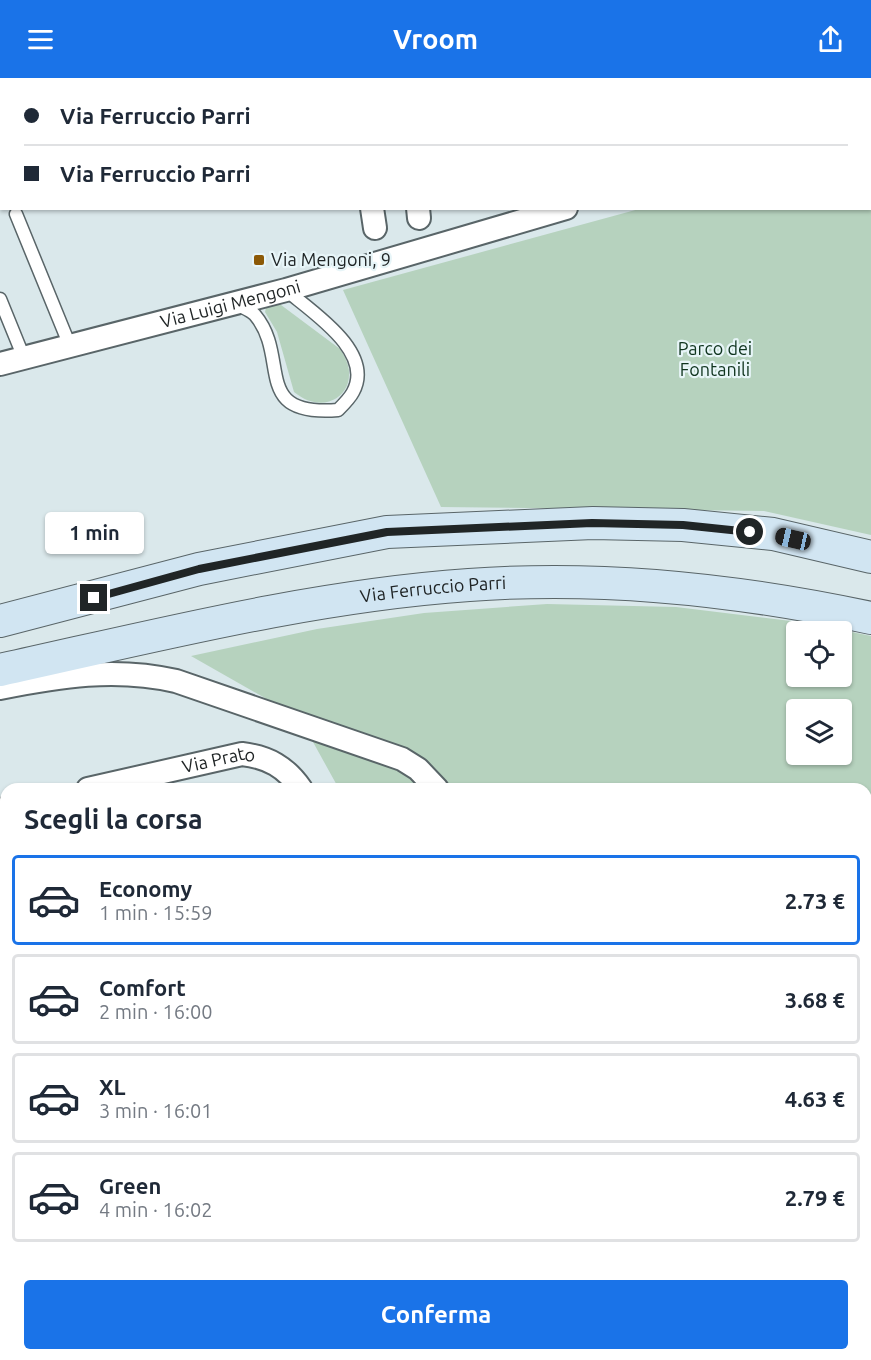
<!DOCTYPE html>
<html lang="it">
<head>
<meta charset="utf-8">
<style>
	:root { --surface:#fff; --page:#f2f2f3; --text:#1f2937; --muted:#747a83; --line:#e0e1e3; --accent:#1a73e8 }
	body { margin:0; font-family:Ubuntu,sans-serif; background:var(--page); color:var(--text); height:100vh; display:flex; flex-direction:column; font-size:22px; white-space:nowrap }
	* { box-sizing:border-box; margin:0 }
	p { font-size:20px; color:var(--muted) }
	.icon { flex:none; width:33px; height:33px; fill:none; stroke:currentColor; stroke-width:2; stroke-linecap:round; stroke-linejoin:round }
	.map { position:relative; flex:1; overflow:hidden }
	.sheet { position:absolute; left:0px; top:705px; width:872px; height:578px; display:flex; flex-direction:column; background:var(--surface); border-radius:18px 18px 0 0; box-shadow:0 2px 4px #0004 }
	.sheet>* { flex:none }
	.hud { position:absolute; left:0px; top:0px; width:872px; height:132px; box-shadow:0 2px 4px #0004; display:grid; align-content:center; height:132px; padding:0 24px; background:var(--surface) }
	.tools { position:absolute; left:786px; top:543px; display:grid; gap:12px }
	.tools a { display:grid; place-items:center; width:66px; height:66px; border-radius:6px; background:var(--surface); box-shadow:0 2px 4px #0004; font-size:30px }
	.end { position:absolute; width:27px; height:27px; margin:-14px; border:8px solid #202526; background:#fff; box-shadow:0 0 0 3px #fff }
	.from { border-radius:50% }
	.bubble { position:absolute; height:42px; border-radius:6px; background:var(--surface); box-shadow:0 2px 4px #0004; font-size:20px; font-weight:700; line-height:42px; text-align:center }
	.car { position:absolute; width:18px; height:36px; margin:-18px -9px; border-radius:8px; box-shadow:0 0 4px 2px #0007; background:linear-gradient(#222 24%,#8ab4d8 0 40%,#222 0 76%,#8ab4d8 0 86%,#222 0) }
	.hud b { display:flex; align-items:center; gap:21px; height:57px; font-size:22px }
	.hud b+b { border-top:2px solid var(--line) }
	.hud i { width:15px; height:15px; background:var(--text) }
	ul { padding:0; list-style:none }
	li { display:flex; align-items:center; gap:18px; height:90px; margin:0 12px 9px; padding:0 12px; border:3px solid var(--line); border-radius:6px }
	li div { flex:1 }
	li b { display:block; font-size:22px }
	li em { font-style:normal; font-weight:700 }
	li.selected { border-color:var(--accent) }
	li>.icon { width:54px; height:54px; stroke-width:1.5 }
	h2 { padding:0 24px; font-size:27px; line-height:72px }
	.primary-button { display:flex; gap:12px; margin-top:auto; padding:12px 24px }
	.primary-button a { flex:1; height:69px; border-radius:6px; background:var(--accent); color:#fff; font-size:24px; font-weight:700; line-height:69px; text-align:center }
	header { display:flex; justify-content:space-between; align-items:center; height:78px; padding:0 24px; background:var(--accent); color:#fff; font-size:27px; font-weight:700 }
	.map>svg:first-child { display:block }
</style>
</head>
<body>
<header><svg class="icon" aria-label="menu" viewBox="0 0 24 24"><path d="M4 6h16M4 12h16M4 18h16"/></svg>Vroom<svg class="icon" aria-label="share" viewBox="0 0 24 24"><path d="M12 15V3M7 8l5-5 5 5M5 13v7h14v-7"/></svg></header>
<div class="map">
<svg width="871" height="1282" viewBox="0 0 871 1282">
	<rect width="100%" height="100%" fill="#dae8eb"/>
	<g fill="#b6d2be" fill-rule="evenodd">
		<path d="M843,0h28v457l-107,-24 -323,-4 -98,-217 296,-81 231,-1v-128z"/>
		<path d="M277,224l63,47c27,37 -11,72 -46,43l-17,-60 -12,-20 2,-8z"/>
		<path d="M547,526l129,3 132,16 63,13v312l-5,-1v-158h-527l-26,-47 -48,-44 -74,-42 126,-27 107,-16zM796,554h46v44h-46zM796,632h46v44h-46z"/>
		<path d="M0,878l6,13v261l-6,-13z"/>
		<path d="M65,1277h278l-1,5h-274z"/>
	</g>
	<g fill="#a9b7b4" stroke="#7a8785" stroke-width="1.5">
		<path d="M618,0h82l-85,2z"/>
		<path d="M871,1138v40l-5,1v-40z"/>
		<path d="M6,1219v43l-6,3v-43z"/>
		<path d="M423,1276h17l2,6h-35z"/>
	</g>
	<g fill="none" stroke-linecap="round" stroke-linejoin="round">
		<defs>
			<g id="lane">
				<path d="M816,0v2"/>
				<path d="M16,136l54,132"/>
				<path d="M0,221l24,59"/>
				<path d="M235,225c6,4 16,7 20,12 36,43 -5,102 83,95 5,-5 12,-12 15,-18 22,-40 -41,-80 -67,-102"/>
			</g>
			<g id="street">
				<path d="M355,0l1,2"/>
				<path d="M400,0v2"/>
				<path d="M372,130l3,20"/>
				<path d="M418,130l1,10"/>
				<path id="s1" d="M0,286l286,-74 280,-82"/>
				<path d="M0,610c59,-12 116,-21 176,-7l226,78 16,10 19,20"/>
				<path id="s2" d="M88,711l154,-35c26,3 44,13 59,35"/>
				<path d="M0,732l6,-1"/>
				<path d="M866,898l5,1"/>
				<path d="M866,1253h5"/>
				<path d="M366,1282l1,-6"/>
			</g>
			<g id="secondary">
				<path d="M0,543l199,-52 188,-37 206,-9 90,2 90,9 98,23"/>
				<path id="s3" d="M0,592c155,-34 311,-74 469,-85 134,-10 271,5 402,33"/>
			</g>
		</defs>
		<use href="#lane" stroke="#596568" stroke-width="15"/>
		<use href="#street" stroke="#596568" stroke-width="26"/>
		<use href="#secondary" stroke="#596568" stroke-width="34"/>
		<use href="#lane" stroke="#fff" stroke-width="12"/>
		<use href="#street" stroke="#fff" stroke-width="22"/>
		<use href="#secondary" stroke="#d1e5f2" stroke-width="32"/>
	</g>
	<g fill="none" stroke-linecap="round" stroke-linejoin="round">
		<path stroke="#202526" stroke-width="8" d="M94,520l105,-29 188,-37 205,-9 91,2 67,7"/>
	</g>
	<rect fill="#8c5906" stroke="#e7f5f8" stroke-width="2" x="253" y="176" width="12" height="12" rx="3"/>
	<g text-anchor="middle" stroke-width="4.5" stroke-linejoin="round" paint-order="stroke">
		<g font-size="18" fill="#202526" stroke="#e7f5f8" text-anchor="start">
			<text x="271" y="188">Via Mengoni, 9</text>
		</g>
		<g font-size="18" fill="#202526" stroke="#e7f5f8">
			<text dy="6" stroke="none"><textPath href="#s1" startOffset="238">Via Luigi Mengoni</textPath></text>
			<text dy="6" stroke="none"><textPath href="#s3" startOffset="441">Via Ferruccio Parri</textPath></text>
			<text dy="6" stroke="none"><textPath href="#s2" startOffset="134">Via Prato</textPath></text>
		</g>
		<g font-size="18" fill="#0f341e" stroke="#e7f5f8">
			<text x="715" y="277">Parco dei<tspan x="715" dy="21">Fontanili</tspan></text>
		</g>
	</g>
</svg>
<div class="tools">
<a><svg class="icon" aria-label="locate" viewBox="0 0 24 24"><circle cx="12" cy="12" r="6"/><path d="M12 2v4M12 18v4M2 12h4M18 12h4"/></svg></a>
<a><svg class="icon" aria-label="layers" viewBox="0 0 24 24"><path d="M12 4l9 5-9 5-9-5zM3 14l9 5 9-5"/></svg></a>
</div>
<i class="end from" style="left:750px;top:454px"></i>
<i class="end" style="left:94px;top:520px"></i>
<div class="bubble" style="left:45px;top:434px;width:99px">1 min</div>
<i class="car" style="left:793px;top:461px;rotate:283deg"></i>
<div class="hud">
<b><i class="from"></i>Via Ferruccio Parri</b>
<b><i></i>Via Ferruccio Parri</b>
</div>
<section class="sheet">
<h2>Scegli la corsa</h2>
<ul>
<li class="selected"><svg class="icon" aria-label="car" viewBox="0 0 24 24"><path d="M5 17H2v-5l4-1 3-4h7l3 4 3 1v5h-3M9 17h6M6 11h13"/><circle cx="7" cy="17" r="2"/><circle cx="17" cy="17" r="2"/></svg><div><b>Economy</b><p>1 min · 15:59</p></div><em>2.73 €</em></li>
<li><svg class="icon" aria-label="car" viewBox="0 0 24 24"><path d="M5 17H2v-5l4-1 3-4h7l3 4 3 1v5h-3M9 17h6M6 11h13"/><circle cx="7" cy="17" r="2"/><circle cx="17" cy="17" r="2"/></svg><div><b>Comfort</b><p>2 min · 16:00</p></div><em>3.68 €</em></li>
<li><svg class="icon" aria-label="car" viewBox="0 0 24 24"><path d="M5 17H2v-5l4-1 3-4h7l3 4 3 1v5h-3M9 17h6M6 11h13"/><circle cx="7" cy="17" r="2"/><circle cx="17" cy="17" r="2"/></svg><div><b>XL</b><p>3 min · 16:01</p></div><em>4.63 €</em></li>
<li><svg class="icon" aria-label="car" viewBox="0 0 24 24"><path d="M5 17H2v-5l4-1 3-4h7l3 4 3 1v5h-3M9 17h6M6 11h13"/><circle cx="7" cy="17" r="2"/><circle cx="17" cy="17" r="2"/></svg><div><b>Green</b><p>4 min · 16:02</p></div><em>2.79 €</em></li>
</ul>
<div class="primary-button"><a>Conferma</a></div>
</section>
</div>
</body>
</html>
